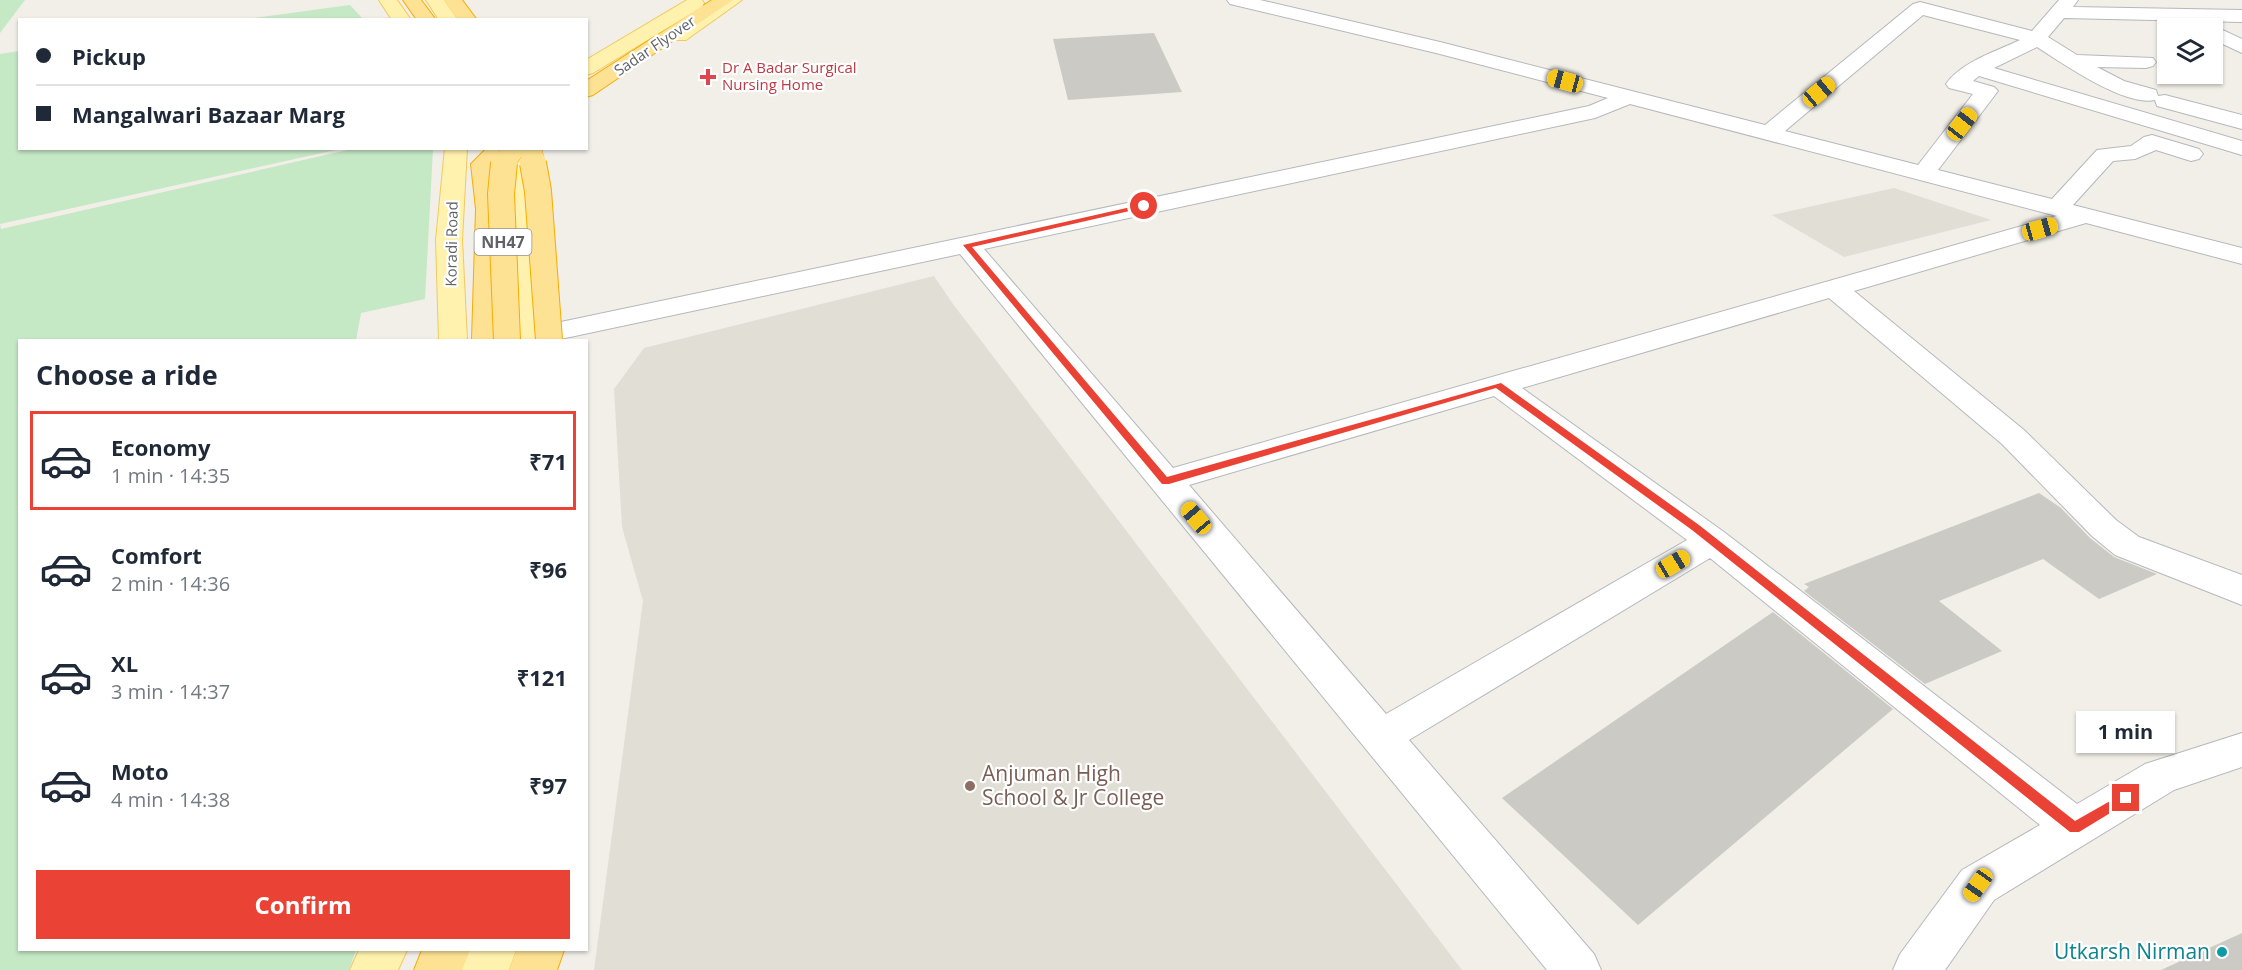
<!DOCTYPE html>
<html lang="en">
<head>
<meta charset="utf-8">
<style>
	:root { --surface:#fff; --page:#f2f2f3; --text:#1f2937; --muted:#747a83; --line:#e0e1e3; --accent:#ea4335 }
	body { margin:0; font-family:"Open Sans",sans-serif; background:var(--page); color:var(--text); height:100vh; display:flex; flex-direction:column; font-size:22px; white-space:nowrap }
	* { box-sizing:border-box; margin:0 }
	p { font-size:20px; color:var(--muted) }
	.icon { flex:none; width:33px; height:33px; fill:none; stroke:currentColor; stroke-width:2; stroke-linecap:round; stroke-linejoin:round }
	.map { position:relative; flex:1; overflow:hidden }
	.sheet { position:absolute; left:18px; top:339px; width:570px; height:612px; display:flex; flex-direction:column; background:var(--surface); border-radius:0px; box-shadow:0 2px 4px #0004 }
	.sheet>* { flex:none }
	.guide { position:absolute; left:18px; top:18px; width:570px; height:132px; border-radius:0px; box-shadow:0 2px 4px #0004; display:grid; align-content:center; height:132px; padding:0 18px; background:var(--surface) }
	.buttons { position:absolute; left:2157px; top:18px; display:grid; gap:12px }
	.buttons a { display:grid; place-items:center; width:66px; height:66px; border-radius:0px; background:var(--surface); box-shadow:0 2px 4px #0004; font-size:30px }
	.end { position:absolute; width:27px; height:27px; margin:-14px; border:8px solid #ea4335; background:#fff; box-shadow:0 0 0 3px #fff }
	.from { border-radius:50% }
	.bubble { position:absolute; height:42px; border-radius:0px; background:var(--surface); box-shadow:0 2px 4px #0004; font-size:20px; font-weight:700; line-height:42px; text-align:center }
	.car { position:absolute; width:18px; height:36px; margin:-18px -9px; border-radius:8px; box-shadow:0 0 4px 2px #0007; background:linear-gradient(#f5c518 24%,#345 0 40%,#f5c518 0 76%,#345 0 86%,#f5c518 0) }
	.guide b { display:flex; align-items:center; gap:21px; height:57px; font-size:22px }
	.guide b+b { border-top:2px solid var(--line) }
	.guide i { width:15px; height:15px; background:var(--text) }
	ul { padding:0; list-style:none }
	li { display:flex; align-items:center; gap:18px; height:99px; margin:0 12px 9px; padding:0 6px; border:3px solid transparent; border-radius:0px }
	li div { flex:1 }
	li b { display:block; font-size:22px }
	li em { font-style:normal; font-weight:700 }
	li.selected { border-color:var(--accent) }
	li>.icon { width:54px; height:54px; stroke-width:1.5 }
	h2 { padding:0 18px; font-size:27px; line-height:72px }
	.cta { display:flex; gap:12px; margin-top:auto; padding:12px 18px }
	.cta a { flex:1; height:69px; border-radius:0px; background:var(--accent); color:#fff; font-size:24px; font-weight:700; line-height:69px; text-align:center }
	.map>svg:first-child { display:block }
</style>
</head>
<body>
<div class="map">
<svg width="2242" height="970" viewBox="0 0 2242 970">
	<rect width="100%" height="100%" fill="#f1efe8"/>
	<g fill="#e1ded6">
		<path d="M1894,188l97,32 -147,37 -72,-42z"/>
		<path d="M934,276l19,28 509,666h-868l49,-369 -21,-74 -8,-138 30,-41z"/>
	</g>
	<g fill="#c5e8c5">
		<path d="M0,0h25l-25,33z"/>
		<path d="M350,5l13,14h-117z"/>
		<path d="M19,51l1,97 320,1 -340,75 1,5 351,-80h81l-8,150 -64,14 -5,27h-336v610h336l-7,20h-349v-916z"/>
	</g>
	<g fill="#cccac5">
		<path d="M1154,33l28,59 -114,8 -15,-61z"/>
		<path d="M2039,493l22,15 29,30 24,19 43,17 -58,25 -56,-40 -104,42 63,50 -77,33 -121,-93 5,-4 -5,-3z"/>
		<path d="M1773,612l120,97 -255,216 -136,-127z"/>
		<path d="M2242,933v37h-81z"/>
	</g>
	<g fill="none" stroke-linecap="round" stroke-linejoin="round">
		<defs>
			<g id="minor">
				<path d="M1227,0h33l180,42 325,83 148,-121 7,-2 112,29 27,-31h19l-5,7 169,3v12l-178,-4 -16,19 29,18 76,3 3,4 -3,4 -7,2 -49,-1 27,14 32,9 2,6 7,-1 77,20v14l-85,-23 -2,-6c-30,7 -93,-37 -118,-53l-43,21 248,73v14l-263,-79 -6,5 21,6 4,4 -60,79 114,29 45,-49 34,-4 13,-9 8,-2 47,14 4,5 -4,5 -8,2 -35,-11 -21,9 -22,2 -40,44 169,43v16l-156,-41 -232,68 170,139 92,90 23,17 103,38v30l-127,-50 -23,-19 -90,-92 -173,-146 -307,90 202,144 353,272 68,-40 97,-31v34l-68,23 -180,110 -49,70h-52l7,-16 62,-84 78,-45 -330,-267 -301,182 185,214 7,16h-54l-587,-716 -404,86h-52l4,-6 10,-3 1071,-225 19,-8 -172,-45 -206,-49zM1923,15l97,25c-23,11 -59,22 -74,44l3,4 24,6 -55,71 -133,-34zM1630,104l427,112 -884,252 -189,-219 611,-131zM1494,396l193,144 -301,174 -197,-229z"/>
				<path d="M2212,25l30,14v14l-30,-14v-11h-8z"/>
			</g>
			<g id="major">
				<path d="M379,0h18l14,20h-19z"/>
				<path d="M426,0h18l14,20h-19z"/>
				<path d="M687,0h15l2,3 -2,4 -109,66 -7,2v-15z"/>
				<path d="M721,0h21l-56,40h-14l-3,-4 3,-4z"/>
				<path d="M445,148h22l-5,92 5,100h-28l-3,-100z"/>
				<path d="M501,148h22l25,192h-28z"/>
				<path d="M359,950h48l-9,20h-48z"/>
				<path d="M468,950h48l-7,20h-48z"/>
			</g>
			<g id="highway">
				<path d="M403,0h18l15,20h-19z"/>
				<path d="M444,0h18l15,20h-19z"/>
				<path d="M712,0h21l-140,95 -7,2v-16z"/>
				<path d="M487,148h25l-17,18 5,43v131h-28l4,-131 -5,-45z"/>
				<path d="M422,950h48l-8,20h-48z"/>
				<path d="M516,950h48l-7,20h-48z"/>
			</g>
		</defs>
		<use href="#minor" stroke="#b5b8bc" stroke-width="2"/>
		<use href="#major" stroke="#f2c960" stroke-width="2"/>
		<use href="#highway" stroke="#f9ab00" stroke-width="2"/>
		<use href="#minor" fill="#fff" fill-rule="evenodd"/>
		<use href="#major" fill="#fff2af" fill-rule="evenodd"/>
		<use href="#highway" fill="#fde293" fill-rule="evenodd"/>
		<defs>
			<g id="highway-bridge-far1">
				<path d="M531,148l3,16"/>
				<path d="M503,164l12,-16"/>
			</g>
			<g id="highway-bridge">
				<path d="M504,163l-3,31 6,146"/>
				<path d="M533,163l5,28 11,149"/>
			</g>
		</defs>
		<use href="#highway-bridge-far1" stroke="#f9ab00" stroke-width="22" stroke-linecap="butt"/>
		<use href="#highway-bridge" stroke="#f9ab00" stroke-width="28" stroke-linecap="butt"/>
		<use href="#highway-bridge-far1" stroke="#fde293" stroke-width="21"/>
		<use href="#highway-bridge" stroke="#fde293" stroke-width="26"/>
	</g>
	<path fill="#ea4335" d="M1144,204l3,3 -175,40 195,230 334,-94 198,142 376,296 51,-29 4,2 2,4 -2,3 -51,31h-9l-378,-302 -196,-142 -327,96h-7l-199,-239z"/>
	<path fill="#e0444e" stroke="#fff" stroke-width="2" d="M705 68h6v6h6v6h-6v6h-6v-6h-6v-6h6z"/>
	<circle fill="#8d6e63" stroke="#fff" stroke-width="2" cx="970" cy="786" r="6"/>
	<circle fill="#0f9aa8" stroke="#fff" stroke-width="2" cx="2222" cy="952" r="6"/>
	<g text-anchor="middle" stroke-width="4.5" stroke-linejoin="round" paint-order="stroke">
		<g font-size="15" fill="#5f6368" stroke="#fff">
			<text transform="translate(655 46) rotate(-34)" y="5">Sadar Flyover</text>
			<text transform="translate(452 244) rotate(-89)" y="5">Koradi Road</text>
		</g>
		<g font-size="15" fill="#be3a42" stroke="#fff" text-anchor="start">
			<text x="722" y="73">Dr A Badar Surgical<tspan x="722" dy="17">Nursing Home</tspan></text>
		</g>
		<rect fill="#fff" stroke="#8f9295" stroke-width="1.5" x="474.5" y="229" width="57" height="26" rx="4.5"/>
		<g font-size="16" font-weight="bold" fill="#5f6368">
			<text x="503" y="248">NH47</text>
		</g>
		<g font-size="21" fill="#785e54" stroke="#fff" text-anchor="start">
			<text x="982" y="781">Anjuman High<tspan x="982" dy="24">School &amp; Jr College</tspan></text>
		</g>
		<g font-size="21" fill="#0d838f" stroke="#fff" text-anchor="end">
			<text x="2210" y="959">Utkarsh Nirman</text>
		</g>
	</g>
</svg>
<div class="buttons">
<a><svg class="icon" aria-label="layers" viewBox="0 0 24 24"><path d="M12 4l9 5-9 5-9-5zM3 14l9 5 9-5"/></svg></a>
</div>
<i class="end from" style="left:1144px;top:206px"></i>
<i class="end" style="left:2126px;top:798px"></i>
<div class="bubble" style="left:2076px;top:711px;width:99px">1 min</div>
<i class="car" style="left:1565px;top:81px;rotate:285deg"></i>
<i class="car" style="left:1819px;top:92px;rotate:50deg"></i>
<i class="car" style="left:1962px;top:124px;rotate:38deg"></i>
<i class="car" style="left:2040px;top:229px;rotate:74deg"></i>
<i class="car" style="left:1196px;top:518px;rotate:320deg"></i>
<i class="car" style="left:1673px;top:564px;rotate:59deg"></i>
<i class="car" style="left:1978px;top:885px;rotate:215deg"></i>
<div class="guide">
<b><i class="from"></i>Pickup</b>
<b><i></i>Mangalwari Bazaar Marg</b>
</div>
<section class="sheet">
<h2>Choose a ride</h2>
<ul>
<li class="selected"><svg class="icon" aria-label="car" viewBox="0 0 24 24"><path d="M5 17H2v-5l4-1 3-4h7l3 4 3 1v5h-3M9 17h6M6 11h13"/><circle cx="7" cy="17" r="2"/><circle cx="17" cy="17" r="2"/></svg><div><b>Economy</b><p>1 min · 14:35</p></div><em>₹71</em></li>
<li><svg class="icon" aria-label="car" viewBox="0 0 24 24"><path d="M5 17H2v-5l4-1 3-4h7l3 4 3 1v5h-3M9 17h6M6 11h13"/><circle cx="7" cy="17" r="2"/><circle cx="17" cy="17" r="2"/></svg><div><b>Comfort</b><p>2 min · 14:36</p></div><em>₹96</em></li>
<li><svg class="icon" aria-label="car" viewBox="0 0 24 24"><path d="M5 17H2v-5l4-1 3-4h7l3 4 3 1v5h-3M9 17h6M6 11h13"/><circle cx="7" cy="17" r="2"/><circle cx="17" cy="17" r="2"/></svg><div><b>XL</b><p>3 min · 14:37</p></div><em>₹121</em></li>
<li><svg class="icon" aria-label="car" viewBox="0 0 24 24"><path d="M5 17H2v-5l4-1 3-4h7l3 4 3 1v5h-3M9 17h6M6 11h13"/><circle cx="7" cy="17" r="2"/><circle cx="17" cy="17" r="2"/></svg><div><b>Moto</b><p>4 min · 14:38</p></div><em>₹97</em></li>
</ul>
<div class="cta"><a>Confirm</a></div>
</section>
</div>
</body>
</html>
